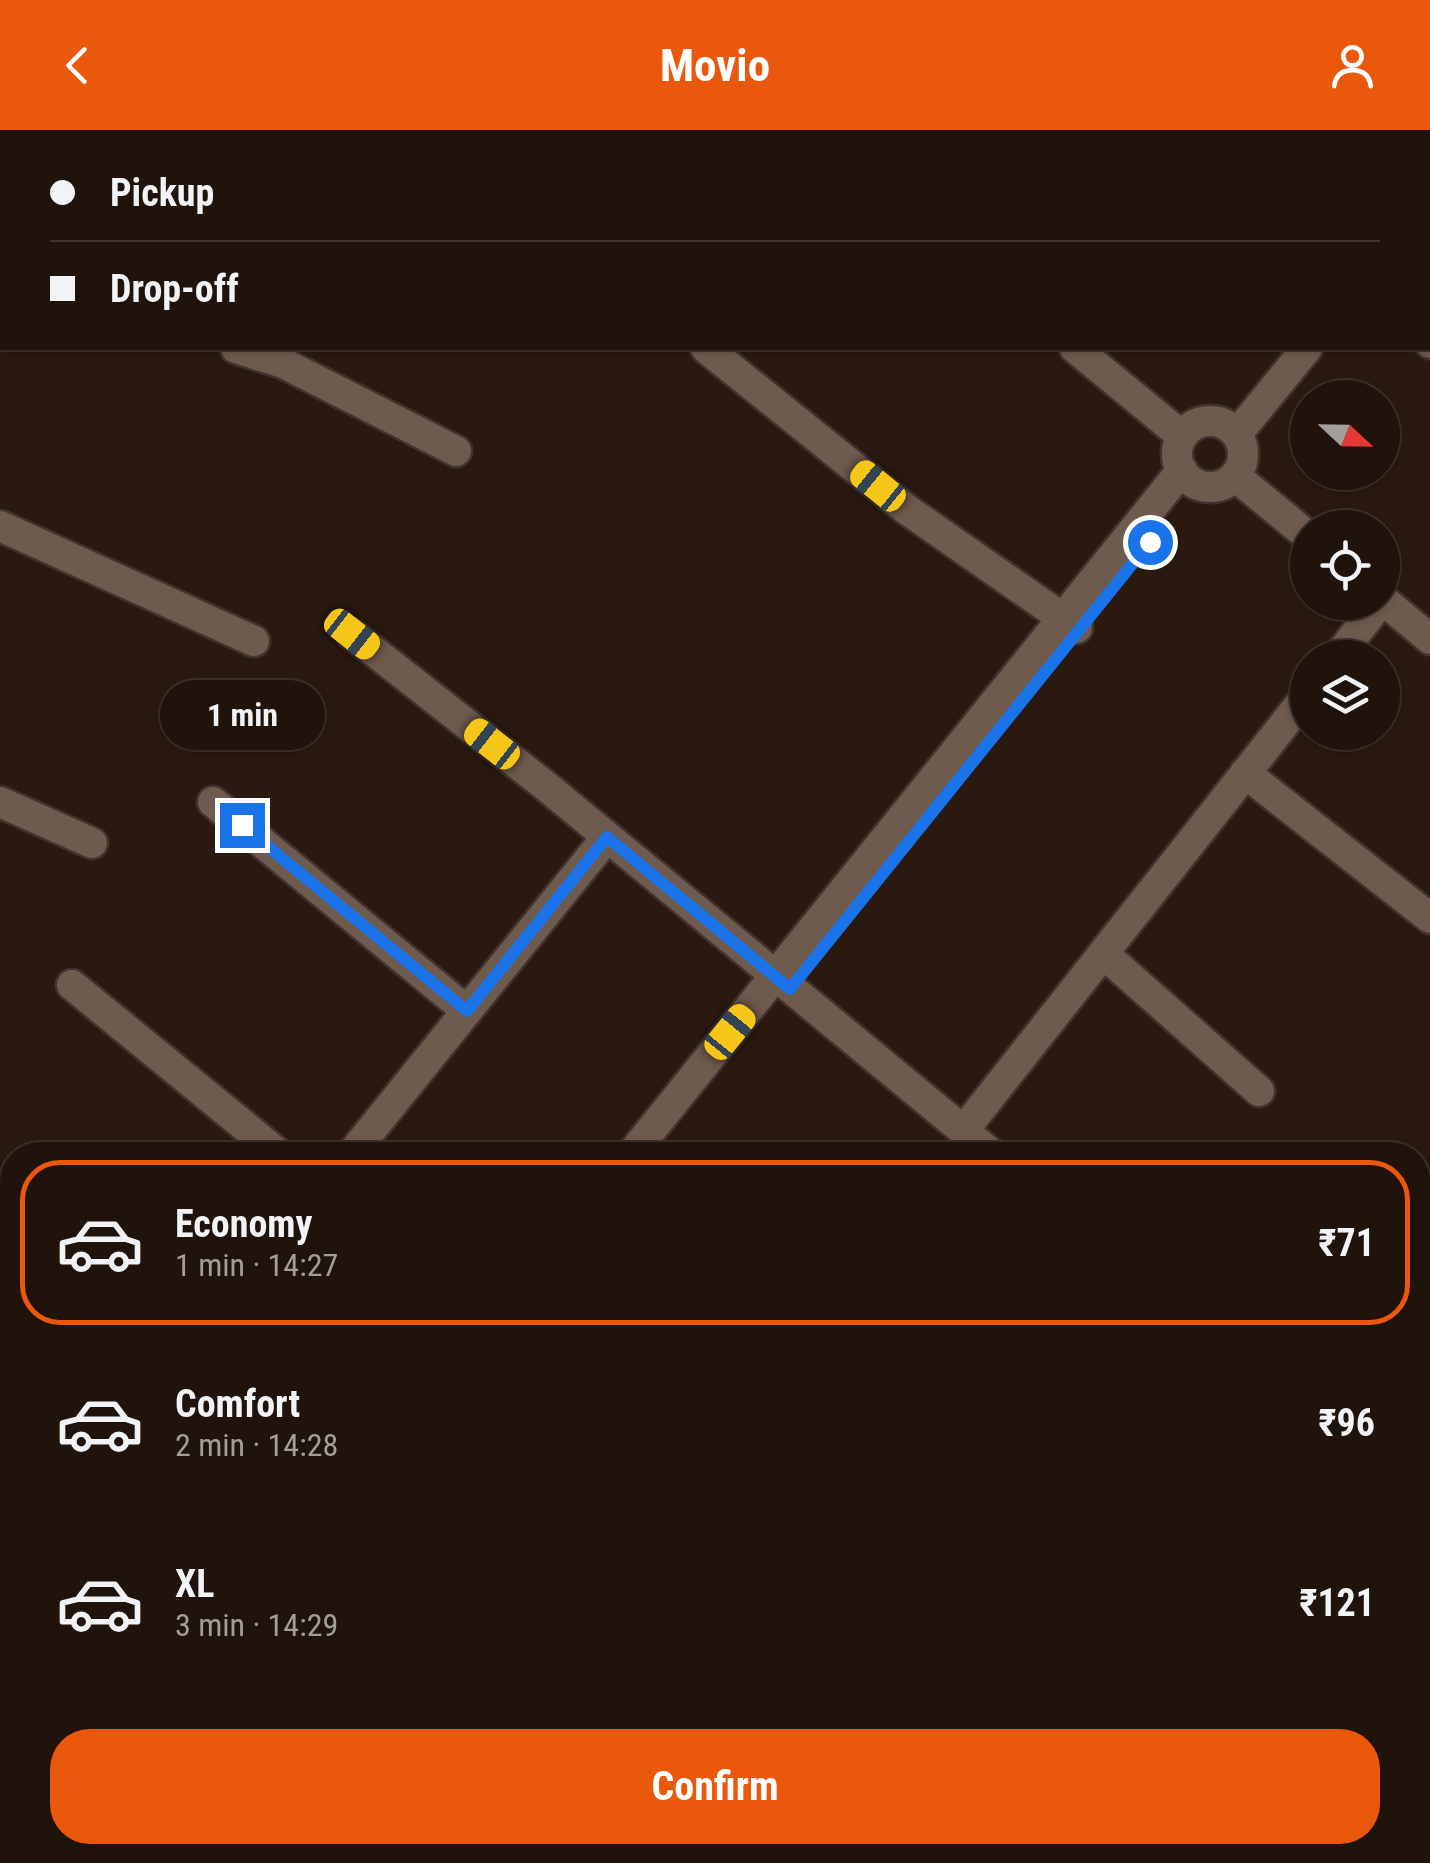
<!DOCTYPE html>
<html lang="en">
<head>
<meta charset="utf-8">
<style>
	:root { --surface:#20130b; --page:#2d2019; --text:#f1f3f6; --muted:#a29e9d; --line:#3d322c; --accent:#ea580c }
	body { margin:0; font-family:"Roboto Condensed",sans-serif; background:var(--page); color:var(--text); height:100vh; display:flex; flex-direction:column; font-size:38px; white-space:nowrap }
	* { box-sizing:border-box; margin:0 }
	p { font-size:32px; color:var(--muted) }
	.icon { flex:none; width:55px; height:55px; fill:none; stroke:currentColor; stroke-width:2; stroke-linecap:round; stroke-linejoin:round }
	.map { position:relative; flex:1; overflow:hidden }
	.details { position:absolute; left:0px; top:1012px; width:1430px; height:722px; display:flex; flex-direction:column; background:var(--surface); border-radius:40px 40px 0 0; box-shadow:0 2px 8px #0004,0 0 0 2px var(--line) }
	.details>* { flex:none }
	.guide { position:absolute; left:0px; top:0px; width:1430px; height:220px; box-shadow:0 2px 8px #0004,0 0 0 2px var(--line); display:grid; align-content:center; height:220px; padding:0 50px; background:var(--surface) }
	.needle { width:65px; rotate:112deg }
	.tools { position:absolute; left:1290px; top:250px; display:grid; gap:20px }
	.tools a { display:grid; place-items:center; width:110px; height:110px; border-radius:50%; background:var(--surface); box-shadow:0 2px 8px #0004,0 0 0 2px var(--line); font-size:50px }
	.end { position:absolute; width:45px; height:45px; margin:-22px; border:12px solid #1a73e8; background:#fff; box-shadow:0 0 0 5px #fff }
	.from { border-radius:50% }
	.bubble { position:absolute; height:70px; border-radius:35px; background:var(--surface); box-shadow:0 2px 8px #0004,0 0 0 2px var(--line); font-size:32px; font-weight:700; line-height:70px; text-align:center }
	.car { position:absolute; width:30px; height:60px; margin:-30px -15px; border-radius:12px; box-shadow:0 0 8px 2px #0007; background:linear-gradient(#f5c518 24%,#345 0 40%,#f5c518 0 76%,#345 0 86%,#f5c518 0) }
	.guide b { display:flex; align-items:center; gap:35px; height:95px; font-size:38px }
	.guide b+b { border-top:2px solid var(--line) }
	.guide i { width:25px; height:25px; background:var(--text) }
	ul { padding:18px 0 0; list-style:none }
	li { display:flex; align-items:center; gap:30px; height:165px; margin:0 20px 15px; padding:0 30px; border:5px solid transparent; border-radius:40px }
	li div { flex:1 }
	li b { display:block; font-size:38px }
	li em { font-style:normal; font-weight:700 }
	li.selected { border-color:var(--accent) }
	li>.icon { width:90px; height:90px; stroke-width:1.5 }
	.primary-button { display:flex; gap:20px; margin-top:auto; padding:20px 50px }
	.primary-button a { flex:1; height:115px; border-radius:40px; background:var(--accent); color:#fff; font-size:40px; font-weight:700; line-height:115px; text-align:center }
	header { display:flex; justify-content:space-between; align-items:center; height:130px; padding:0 50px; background:var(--accent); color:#fff; font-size:45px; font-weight:700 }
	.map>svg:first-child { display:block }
</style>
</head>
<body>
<header><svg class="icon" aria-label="back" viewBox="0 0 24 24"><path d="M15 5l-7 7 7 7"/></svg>Movio<svg class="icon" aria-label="person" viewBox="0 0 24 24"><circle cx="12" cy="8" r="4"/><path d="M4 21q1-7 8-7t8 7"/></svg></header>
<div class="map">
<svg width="1430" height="1733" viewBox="0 0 1430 1733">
	<rect width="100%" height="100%" fill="#2a190f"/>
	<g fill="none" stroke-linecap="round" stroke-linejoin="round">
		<defs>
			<g id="minor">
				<path d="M337,0l6,2"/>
				<path d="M792,0l3,2"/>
				<path d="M1157,0l4,2"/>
				<path d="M396,2l1,-2"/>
				<path d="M1428,34l2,-3"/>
				<path d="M1428,67l2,-3"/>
				<path d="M0,120l2,1"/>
				<path d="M1428,211l2,2"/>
				<path d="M236,218l47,15 173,88"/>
				<path d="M706,218l200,161 171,119"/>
				<path d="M1075,218l107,88"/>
				<circle cx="1210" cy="324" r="33"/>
				<path d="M1237,304l70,-86"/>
				<path d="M1235,346l73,60"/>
				<path d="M0,396l254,115"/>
				<path d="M1382,469l48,40"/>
				<path d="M352,504l195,153 446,368"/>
				<path d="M1337,528l43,-56"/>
				<path d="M1245,643l185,145"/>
				<path d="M0,672l92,41"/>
				<path d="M213,672l254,209"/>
				<path d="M1104,824l155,137"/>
				<path d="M72,855l208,170"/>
				<path d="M963,1001l345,-437"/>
				<path d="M351,1025l256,-318"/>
				<path d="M631,1025l551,-685"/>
				<path d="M0,1074l12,11"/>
				<path d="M0,1333l12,9"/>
				<path d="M1418,1656l12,-17"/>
				<path d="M521,1722l14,11"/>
				<path d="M301,1733l8,-11"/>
				<path d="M1360,1733l8,-11"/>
			</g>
		</defs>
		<use href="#minor" stroke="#40332e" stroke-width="35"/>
		<use href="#minor" stroke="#6f5a4e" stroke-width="30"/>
	</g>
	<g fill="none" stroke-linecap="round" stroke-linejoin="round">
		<path stroke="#1a73e8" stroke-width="12" d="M242,695l225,186 140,-174 183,152 360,-447"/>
	</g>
</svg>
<div class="tools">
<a><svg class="needle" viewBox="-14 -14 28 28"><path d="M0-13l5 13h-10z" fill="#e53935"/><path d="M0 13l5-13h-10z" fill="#a29e9d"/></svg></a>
<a><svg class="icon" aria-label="locate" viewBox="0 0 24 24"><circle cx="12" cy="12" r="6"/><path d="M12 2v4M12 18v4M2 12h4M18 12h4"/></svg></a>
<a><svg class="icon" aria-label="layers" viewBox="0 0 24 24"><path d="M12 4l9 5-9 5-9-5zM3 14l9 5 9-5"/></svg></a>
</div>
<i class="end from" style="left:1150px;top:412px"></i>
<i class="end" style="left:242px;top:695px"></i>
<div class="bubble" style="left:160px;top:550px;width:165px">1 min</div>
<i class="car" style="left:878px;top:356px;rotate:309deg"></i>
<i class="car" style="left:352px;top:504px;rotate:128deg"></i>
<i class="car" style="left:492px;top:614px;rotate:308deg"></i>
<i class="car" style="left:730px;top:902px;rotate:39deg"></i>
<div class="guide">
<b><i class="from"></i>Pickup</b>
<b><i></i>Drop-off</b>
</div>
<section class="details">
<ul>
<li class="selected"><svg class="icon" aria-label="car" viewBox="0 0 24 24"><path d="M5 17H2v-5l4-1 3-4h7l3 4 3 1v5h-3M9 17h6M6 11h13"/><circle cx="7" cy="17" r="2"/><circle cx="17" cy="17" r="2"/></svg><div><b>Economy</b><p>1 min · 14:27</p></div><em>₹71</em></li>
<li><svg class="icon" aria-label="car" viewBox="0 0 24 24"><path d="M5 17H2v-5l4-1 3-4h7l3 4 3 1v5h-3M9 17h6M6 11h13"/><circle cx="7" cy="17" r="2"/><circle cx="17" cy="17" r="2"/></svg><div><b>Comfort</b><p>2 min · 14:28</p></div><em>₹96</em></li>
<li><svg class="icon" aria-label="car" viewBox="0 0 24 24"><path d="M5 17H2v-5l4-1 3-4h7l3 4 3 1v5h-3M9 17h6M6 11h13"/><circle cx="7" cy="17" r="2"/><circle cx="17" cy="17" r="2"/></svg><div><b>XL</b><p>3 min · 14:29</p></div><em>₹121</em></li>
</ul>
<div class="primary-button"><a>Confirm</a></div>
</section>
</div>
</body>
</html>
